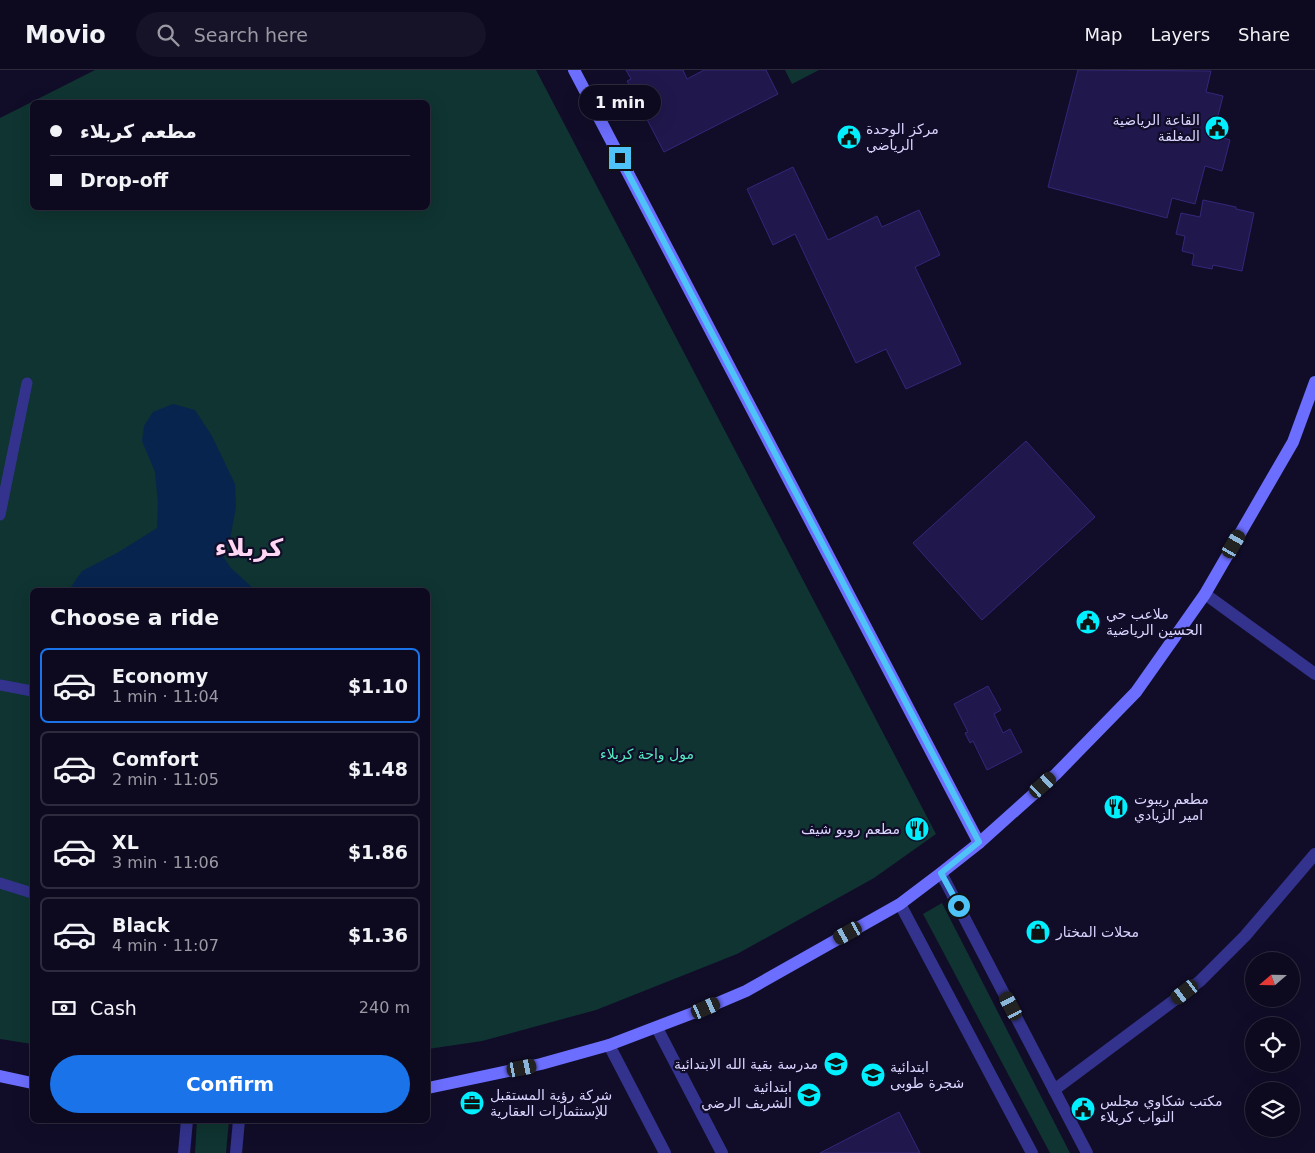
<!DOCTYPE html>
<html lang="en">
<head>
<meta charset="utf-8">
<style>
	:root { --surface:#0d0a1f; --page:#161328; --text:#f1f3f6; --muted:#9a9aa4; --line:#2d2b3d; --accent:#1a73e8 }
	body { margin:0; font-family:"DejaVu Sans",Cairo,sans-serif; background:var(--page); color:var(--text); height:100vh; display:flex; flex-direction:column; font-size:19px; white-space:nowrap }
	* { box-sizing:border-box; margin:0 }
	p { font-size:16px; color:var(--muted) }
	.icon { flex:none; width:28px; height:28px; fill:none; stroke:currentColor; stroke-width:2; stroke-linecap:round; stroke-linejoin:round }
	.map { position:relative; flex:1; overflow:hidden }
	.side { position:absolute; left:30px; top:518px; width:400px; height:535px; display:flex; flex-direction:column; background:var(--surface); border-radius:8px; box-shadow:0 5px 20px #0002,0 0 0 1px var(--line) }
	.side>* { flex:none }
	.banner { position:absolute; left:30px; top:30px; width:400px; height:110px; border-radius:8px; box-shadow:0 5px 20px #0002,0 0 0 1px var(--line); display:grid; align-content:center; height:110px; padding:0 20px; background:var(--surface) }
	.needle { width:32px; rotate:250deg }
	.buttons { position:absolute; left:1245px; top:882px; display:grid; gap:10px }
	.buttons a { display:grid; place-items:center; width:55px; height:55px; border-radius:50%; background:var(--surface); box-shadow:0 5px 20px #0002,0 0 0 1px var(--line); font-size:25px }
	.end { position:absolute; width:22px; height:22px; margin:-11px; border:6px solid #4fc3f7; background:#111; box-shadow:0 0 0 2px #111 }
	.from { border-radius:50% }
	.bubble { position:absolute; height:35px; border-radius:18px; background:var(--surface); box-shadow:0 5px 20px #0002,0 0 0 1px var(--line); font-size:16px; font-weight:700; line-height:35px; text-align:center }
	.car { position:absolute; width:15px; height:30px; margin:-15px -8px; border-radius:6px; box-shadow:0 0 4px 1px #0007; background:linear-gradient(#222 24%,#8ab4d8 0 40%,#222 0 76%,#8ab4d8 0 86%,#222 0) }
	.banner b { display:flex; align-items:center; gap:18px; height:48px; font-size:19px }
	.banner b+b { border-top:1px solid var(--line) }
	.banner i { width:12px; height:12px; background:var(--text) }
	ul { padding:0; list-style:none }
	li { display:flex; align-items:center; gap:15px; height:75px; margin:0 10px 8px; padding:0 10px; border:2px solid var(--line); border-radius:8px }
	li div { flex:1 }
	li b { display:block; font-size:19px }
	li em { font-style:normal; font-weight:700 }
	li.active { border-color:var(--accent) }
	li>.icon { width:45px; height:45px; stroke-width:1.5 }
	h2 { padding:0 20px; font-size:22px; line-height:60px }
	.pay { display:flex; align-items:center; gap:12px; height:55px; padding:0 20px; font-size:19px }
	.pay p { margin-inline-start:auto }
	.action { display:flex; gap:10px; margin-top:auto; padding:10px 20px }
	.action a { flex:1; height:58px; border-radius:30px; background:var(--accent); color:#fff; font-size:20px; font-weight:700; line-height:58px; text-align:center }
	header { display:flex; align-items:center; gap:30px; box-sizing:border-box; height:70px; padding:0 25px; background:var(--surface); border-bottom:1px solid var(--line) }
	header strong { font-size:24px }
	nav { display:flex; gap:28px; margin-inline-start:auto; font-size:18px }
	.search { width:350px; height:45px; background:var(--page); display:flex; align-items:center; gap:12px; box-sizing:border-box; padding:0 18px; border-radius:28px; color:var(--muted); font-size:19px }
	.map>svg:first-child { display:block }
</style>
</head>
<body>
<header>
<strong>Movio</strong>
<div class="search"><svg class="icon" aria-label="search" viewBox="0 0 24 24"><circle cx="10" cy="10" r="6"/><path d="M15 15l6 6"/></svg>Search here</div>
<nav><a>Map</a><a>Layers</a><a>Share</a></nav>
</header>
<div class="map">
<svg width="1315" height="1083" viewBox="0 0 1315 1083">
	<rect width="100%" height="100%" fill="#110d29"/>
	<g fill="#0f3431" fill-rule="evenodd">
		<path d="M95,0h441l400,764 -62,44 -137,76 -141,56 -114,31 -54,8v-459h-396v454l-32,-5v-921zM32,32h396v106h-396z"/>
		<path d="M785,0h34l-27,14z"/>
		<path d="M942,833l128,250h-20l-127,-239z"/>
		<path d="M197,1050h32l-3,33h-31z"/>
	</g>
	<path fill="#07244f" d="M173,334l22,6 17,26 23,48 1,23 -6,32 -9,14 10,15 24,22h-186l13,-19 35,-18 40,-25 1,-24 -3,-32 -13,-31 2,-15 9,-14z"/>
	<g fill="#20174c" stroke="#34277b">
		<path d="M626,0h57l4,9 17,-9h62l12,24 -114,58 -37,-71 4,-2z"/>
		<path d="M1078,0l133,1 -5,21 17,4 -10,39 17,5 -8,31 -17,-5 -10,38 -23,-6 -5,20 -119,-31z"/>
		<path d="M793,97l35,73 49,-24 5,11 37,-17 21,45 -25,12 46,97 -55,25 -20,-40 -30,14 -61,-129 -22,11 -26,-56z"/>
		<path d="M1203,130l33,7v2l18,4 -12,58 -29,-6 -1,4 -20,-4 2,-11 -12,-3 3,-15 -9,-2 5,-21 19,4z"/>
		<path d="M1026,371l69,76 -113,103 -69,-77z"/>
		<path d="M988,616l13,24 -7,4 9,19 7,-4 12,23 -35,18 -14,-29 -3,2 -5,-10 3,-1 -14,-28z"/>
		<path d="M899,1042l21,41h-100z"/>
	</g>
	<g fill="none" stroke-linecap="round" stroke-linejoin="round">
		<g stroke="#33338d" stroke-width="11">
			<path d="M0,445l27,-132"/>
			<path d="M0,615l32,6"/>
			<path d="M0,813l32,10"/>
		</g>
		<g stroke="#33338d" stroke-width="12">
			<path d="M1205,524l110,80"/>
			<path d="M941,803l146,280"/>
			<path d="M900,834l132,249"/>
			<path d="M657,958l65,125"/>
			<path d="M609,975l56,108"/>
			<path d="M1054,1020l146,-109 45,-45 70,-82"/>
			<path d="M184,1083l3,-33"/>
			<path d="M236,1083l3,-33"/>
		</g>
		<g stroke="#6c6eff" stroke-width="12">
			<path d="M574,0l405,773"/>
			<path d="M0,1006l32,7"/>
			<path d="M428,1018l113,-24 68,-19 97,-37 40,-17 154,-87 41,-31 38,-30 77,-69 80,-82 69,-98 88,-152 22,-60"/>
		</g>
	</g>
	<g fill="none" stroke-linecap="round" stroke-linejoin="round">
		<path stroke="#4fc3f7" stroke-width="6" d="M620,88l359,684 -38,31 18,33"/>
	</g>
	<defs>
		<symbol id="civic-disc" viewBox="-11 -11 22 22"><circle r="9.5" fill="#01efff" stroke="#110d29"/><path d="M-.6-6.5H3V-4.5H.6V-3L4-1V1h2V6H-6V1h2V-1L-.6-3ZM-1.2 2.5V6h2.4V2.5Z" fill="#111"/></symbol>
		<symbol id="restaurant-disc" viewBox="-11 -11 22 22"><circle r="9.5" fill="#01efff" stroke="#110d29"/><path d="M-5-6h1v4h1v-4h1v4h1v-4h1v5L-1.5 .5V6h-2V.5L-5-1ZM5-6V6H3V1.5H1.5Q1.5-4 5-6Z" fill="#111"/></symbol>
		<symbol id="shop-disc" viewBox="-11 -11 22 22"><circle r="9.5" fill="#01efff" stroke="#110d29"/><path d="M-5-2.5h2.3a2.7 3.5 0 0 1 5.4 0H5L5.5 6h-11ZM-1.5-2.5h3a1.5 2.3 0 0 0-3 0Z" fill="#111"/></symbol>
		<symbol id="school-disc" viewBox="-11 -11 22 22"><circle r="9.5" fill="#01efff" stroke="#110d29"/><path d="M0-5L7-2L0 1L-7-2ZM-4 1L0 2.5L4 1V4Q0 6-4 4Z" fill="#111"/></symbol>
		<symbol id="office-disc" viewBox="-11 -11 22 22"><circle r="9.5" fill="#01efff" stroke="#110d29"/><path d="M-6-3h4V-5.5h4V-3h4V5H-6ZM-1-4.5V-3h2v-1.5ZM-6 0V1H6V0Z" fill="#111"/></symbol>
	</defs>
	<g fill-rule="evenodd">
		<use href="#civic-disc" x="1203" y="44" width="28" height="28"/>
		<use href="#civic-disc" x="835" y="53" width="28" height="28"/>
		<use href="#civic-disc" x="1074" y="538" width="28" height="28"/>
		<use href="#restaurant-disc" x="1102" y="723" width="28" height="28"/>
		<use href="#restaurant-disc" x="903" y="745" width="28" height="28"/>
		<use href="#shop-disc" x="1024" y="848" width="28" height="28"/>
		<use href="#school-disc" x="822" y="980" width="28" height="28"/>
		<use href="#school-disc" x="859" y="991" width="28" height="28"/>
		<use href="#school-disc" x="795" y="1011" width="28" height="28"/>
		<use href="#office-disc" x="458" y="1019" width="28" height="28"/>
		<use href="#civic-disc" x="1069" y="1025" width="28" height="28"/>
	</g>
	<g text-anchor="middle" stroke-width="4.5" stroke-linejoin="round" paint-order="stroke">
		<g font-size="14" fill="#d9d5ff" stroke="#110d29" text-anchor="start">
			<text x="1200" y="55" text-anchor="end">القاعة الرياضية<tspan x="1200" dy="16">المغلقة</tspan></text>
			<text x="866" y="64">مركز الوحدة<tspan x="866" dy="16">الرياضي</tspan></text>
			<text x="1106" y="549">ملاعب حي<tspan x="1106" dy="16">الحسين الرياضية</tspan></text>
			<text x="1134" y="734">مطعم ريبوت<tspan x="1134" dy="16">امير الزيادي</tspan></text>
			<text x="900" y="764" text-anchor="end">مطعم روبو شيف</text>
			<text x="1056" y="867">محلات المختار</text>
			<text x="818" y="999" text-anchor="end">مدرسة بقية الله الابتدائية</text>
			<text x="890" y="1002">ابتدائية<tspan x="890" dy="16">شجرة طوبى</tspan></text>
			<text x="792" y="1022" text-anchor="end">ابتدائية<tspan x="792" dy="16">الشريف الرضي</tspan></text>
			<text x="490" y="1030">شركة رؤية المستقبل<tspan x="490" dy="16">للإستثمارات العقارية</tspan></text>
			<text x="1100" y="1036">مكتب شكاوي مجلس<tspan x="1100" dy="16">النواب كربلاء</tspan></text>
		</g>
		<g font-size="14" fill="#54ecc1" stroke="#110d29">
			<text x="647" y="689">مول واحة كربلاء</text>
		</g>
		<g font-size="24" font-weight="bold" fill="#ffd7f2" stroke="#110d29">
			<text x="249" y="486">كربلاء</text>
		</g>
	</g>
</svg>
<div class="buttons">
<a><svg class="needle" viewBox="-14 -14 28 28"><path d="M0-13l5 13h-10z" fill="#e53935"/><path d="M0 13l5-13h-10z" fill="#9a9aa4"/></svg></a>
<a><svg class="icon" aria-label="locate" viewBox="0 0 24 24"><circle cx="12" cy="12" r="6"/><path d="M12 2v4M12 18v4M2 12h4M18 12h4"/></svg></a>
<a><svg class="icon" aria-label="layers" viewBox="0 0 24 24"><path d="M12 4l9 5-9 5-9-5zM3 14l9 5 9-5"/></svg></a>
</div>
<i class="end from" style="left:959px;top:836px"></i>
<i class="end" style="left:620px;top:88px"></i>
<div class="bubble" style="left:579px;top:15px;width:82px">1 min</div>
<i class="car" style="left:1234px;top:474px;rotate:30deg"></i>
<i class="car" style="left:1043px;top:715px;rotate:48deg"></i>
<i class="car" style="left:848px;top:863px;rotate:241deg"></i>
<i class="car" style="left:1185px;top:922px;rotate:233deg"></i>
<i class="car" style="left:1011px;top:936px;rotate:332deg"></i>
<i class="car" style="left:706px;top:938px;rotate:66deg"></i>
<i class="car" style="left:522px;top:998px;rotate:79deg"></i>
<div class="banner">
<b><i class="from"></i>مطعم كربلاء</b>
<b><i></i>Drop-off</b>
</div>
<section class="side">
<h2>Choose a ride</h2>
<ul>
<li class="active"><svg class="icon" aria-label="car" viewBox="0 0 24 24"><path d="M5 17H2v-5l4-1 3-4h7l3 4 3 1v5h-3M9 17h6M6 11h13"/><circle cx="7" cy="17" r="2"/><circle cx="17" cy="17" r="2"/></svg><div><b>Economy</b><p>1 min · 11:04</p></div><em>$1.10</em></li>
<li><svg class="icon" aria-label="car" viewBox="0 0 24 24"><path d="M5 17H2v-5l4-1 3-4h7l3 4 3 1v5h-3M9 17h6M6 11h13"/><circle cx="7" cy="17" r="2"/><circle cx="17" cy="17" r="2"/></svg><div><b>Comfort</b><p>2 min · 11:05</p></div><em>$1.48</em></li>
<li><svg class="icon" aria-label="car" viewBox="0 0 24 24"><path d="M5 17H2v-5l4-1 3-4h7l3 4 3 1v5h-3M9 17h6M6 11h13"/><circle cx="7" cy="17" r="2"/><circle cx="17" cy="17" r="2"/></svg><div><b>XL</b><p>3 min · 11:06</p></div><em>$1.86</em></li>
<li><svg class="icon" aria-label="car" viewBox="0 0 24 24"><path d="M5 17H2v-5l4-1 3-4h7l3 4 3 1v5h-3M9 17h6M6 11h13"/><circle cx="7" cy="17" r="2"/><circle cx="17" cy="17" r="2"/></svg><div><b>Black</b><p>4 min · 11:07</p></div><em>$1.36</em></li>
</ul>
<div class="pay"><svg class="icon" aria-label="cash" viewBox="0 0 24 24"><path d="M3 7h18v10H3z"/><circle cx="12" cy="12" r="2"/></svg>Cash<p>240 m</p></div>
<div class="action"><a>Confirm</a></div>
</section>
</div>
</body>
</html>
